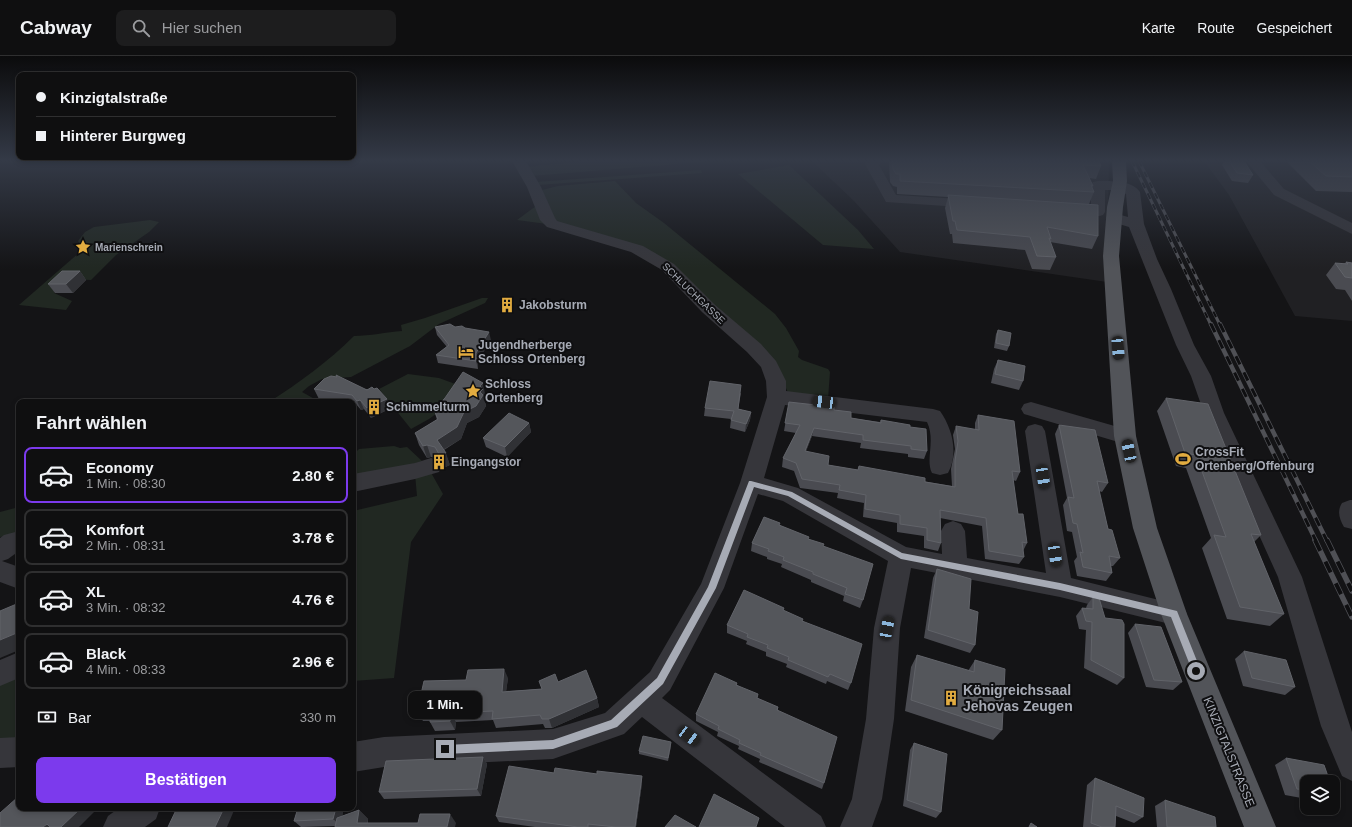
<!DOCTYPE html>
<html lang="de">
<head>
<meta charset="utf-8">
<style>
	:root { --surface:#0f0f10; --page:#1d1d1e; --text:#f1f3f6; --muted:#9b9c9f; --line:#2f2f30; --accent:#7c3aed }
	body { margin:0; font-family:Arial,sans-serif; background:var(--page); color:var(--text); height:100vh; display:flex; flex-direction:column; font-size:15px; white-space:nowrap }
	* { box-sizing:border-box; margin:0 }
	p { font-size:13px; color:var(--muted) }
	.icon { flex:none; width:22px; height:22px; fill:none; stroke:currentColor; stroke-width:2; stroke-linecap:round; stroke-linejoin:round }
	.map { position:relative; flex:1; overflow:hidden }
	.details { position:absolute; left:16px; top:343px; width:340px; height:412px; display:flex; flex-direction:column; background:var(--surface); border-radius:8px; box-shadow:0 2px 6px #0003,0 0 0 1px var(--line) }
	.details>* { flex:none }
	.hud { position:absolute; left:16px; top:16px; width:340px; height:88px; border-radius:8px; box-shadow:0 2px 6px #0003,0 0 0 1px var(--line); display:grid; align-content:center; height:88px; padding:0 20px; background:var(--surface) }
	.tools { position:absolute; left:1300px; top:719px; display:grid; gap:8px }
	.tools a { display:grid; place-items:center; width:40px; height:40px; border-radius:8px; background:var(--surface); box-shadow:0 2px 6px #0003,0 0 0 1px var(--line); font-size:20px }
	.end { position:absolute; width:18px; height:18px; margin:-9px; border:5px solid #a7abb5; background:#111; box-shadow:0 0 0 2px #111 }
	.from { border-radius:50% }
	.bubble { position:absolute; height:28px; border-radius:8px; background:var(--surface); box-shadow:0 2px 6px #0003,0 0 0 1px var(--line); font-size:13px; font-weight:600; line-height:28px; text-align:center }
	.car { position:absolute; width:12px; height:24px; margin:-12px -6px; border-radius:5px; box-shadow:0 0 3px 1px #0007; background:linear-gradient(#222 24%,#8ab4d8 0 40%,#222 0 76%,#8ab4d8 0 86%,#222 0) }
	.hud b { display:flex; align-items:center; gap:14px; height:38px; font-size:15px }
	.hud b+b { border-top:1px solid var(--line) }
	.hud i { width:10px; height:10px; background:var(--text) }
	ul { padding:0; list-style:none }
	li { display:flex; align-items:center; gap:12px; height:56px; margin:0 8px 6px; padding:0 12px; border:2px solid var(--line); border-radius:8px }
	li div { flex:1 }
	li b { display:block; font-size:15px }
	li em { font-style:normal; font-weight:600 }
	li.current { border-color:var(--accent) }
	li>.icon { width:36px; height:36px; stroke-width:1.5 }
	h2 { padding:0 20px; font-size:18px; line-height:48px }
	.pay { display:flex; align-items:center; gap:10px; height:44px; padding:0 20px; font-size:15px }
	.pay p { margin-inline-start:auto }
	.primary-button { display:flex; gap:8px; margin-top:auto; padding:8px 20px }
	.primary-button a { flex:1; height:46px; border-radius:8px; background:var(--accent); color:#fff; font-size:16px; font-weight:600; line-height:46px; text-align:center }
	header { display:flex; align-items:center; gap:24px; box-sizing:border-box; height:56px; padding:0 20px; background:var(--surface); border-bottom:1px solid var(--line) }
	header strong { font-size:19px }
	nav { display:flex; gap:22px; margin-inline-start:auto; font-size:14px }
	.search { width:280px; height:36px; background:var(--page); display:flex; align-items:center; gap:10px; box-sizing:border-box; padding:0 14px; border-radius:8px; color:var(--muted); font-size:15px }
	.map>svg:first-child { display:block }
</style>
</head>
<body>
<header>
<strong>Cabway</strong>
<div class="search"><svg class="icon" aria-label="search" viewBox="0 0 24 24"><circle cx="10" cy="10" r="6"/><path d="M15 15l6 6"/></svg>Hier suchen</div>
<nav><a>Karte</a><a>Route</a><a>Gespeichert</a></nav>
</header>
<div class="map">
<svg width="1352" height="771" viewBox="0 0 1352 771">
	<rect width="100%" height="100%" fill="#141416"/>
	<g fill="#202023">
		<path d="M812,105h297l-2,121 -207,-30 -46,-51z"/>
		<path d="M1204,105h148v160l-57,-5 -66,-121z"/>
	</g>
	<g fill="#212822">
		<path d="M584,105h118v1l-171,14 -6,-9z"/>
		<path d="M789,109l69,65 16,19 -51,-4 -85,-71z"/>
		<path d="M701,114l1,3 -164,12 -3,-3z"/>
		<path d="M615,125l21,22 28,20 111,91 11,14 13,23 -1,6 4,3 26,9 2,3 -2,27 -39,-4 -14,-32 -108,-100 -113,-41 -12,-32 16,-4z"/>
		<path d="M536,150l11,18 -30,-4z"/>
		<path d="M150,164l9,2 -10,10 -33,23 -25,25 -24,-1 -13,14 18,8 -6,9 -47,-5 61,-53 3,-4 -5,-7 7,-9 9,-5z"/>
		<path d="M482,242h6l-3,5 -46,21 -29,22 -59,31 -29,2 -13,7 -7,6 18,10h-51c30,-19 60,-41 85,-66 16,0 32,-4 48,-5l-1,-6 24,-7z"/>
		<path d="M408,318l31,4 19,7 -14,23 -15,11 -18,10 -32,-40z"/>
		<path d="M394,390l6,2 7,-1 15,14 -32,11 -37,5v-22l6,-6z"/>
		<path d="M429,413l14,25 -32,48 -17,136 -41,3v-170l64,-15 -2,-22z"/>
		<path d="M19,451v27l-19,3v-25z"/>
		<path d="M19,617v70h-19v-62z"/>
	</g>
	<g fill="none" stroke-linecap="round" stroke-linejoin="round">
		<g fill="#36363b" fill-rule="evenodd">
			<path d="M512,105h14l15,26 14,31 2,3 86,25 31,18 40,40 47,40 15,17 10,20v10l147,18 7,2c12,17 19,42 8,62l-8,2 -8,-2c-7,-14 4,-32 -5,-51l-142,-17 -21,73 34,10 108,59 36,7 -1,-23 4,-7 8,-3 8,3 4,7 2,27 79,15 -21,-142 3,-5 7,-2 7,2 3,5 26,147 112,28 4,8 -4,8 -9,3 -114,-28 -149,-29 -11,60 -6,91 -12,80 -10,28h-32l12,-28 14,-80 8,-91 14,-67 -105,-60 -25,-7 -34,94 -54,102 -8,8 159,118 5,11h-41l-143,-110 -18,17 -71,25 -169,8 -31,5v-30l31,-5 169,-8 52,-16 45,-41 51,-88 39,-101 27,-86 -1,-16 -5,-14 -14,-15 -45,-40 -40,-42 -31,-18 -84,-25 -7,-7 -13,-33z"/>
			<path d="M867,105h15l-3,4 17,30 79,5 5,1 2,3 -2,3 -5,1 -89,-6 -21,-38z"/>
			<path d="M1246,105h14l24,28 68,34v11l-78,-39z"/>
			<path d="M1098,125c13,0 34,-1 42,11l4,32 13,35 14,30 23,56 17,31 13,37 78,164 50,155v49l-10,-5 -21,-50 -43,-149 -74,-164 -13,-37 -15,-31 -47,-118 -20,-6 -3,-3 3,-3 5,-2 14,4 -2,-23 -9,-4h-12v22l-2,3c-10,3 -22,1 -32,-2l-2,-3 2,-3 5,-1 15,1v-22l2,-3z"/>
			<path d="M1031,346l101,29 3,5 -3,5 -7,3 -101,-30 -3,-5 3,-5z"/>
			<path d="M431,402l8,2 3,6 -3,6 -24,7 -62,13v-18l62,-11z"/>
			<path d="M1350,444h2v29l-8,-2c-5,-9 -7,-16 -2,-24z"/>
			<path d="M19,475v20l-11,8 -6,2 17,6v22l-19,-7v-44l4,-3z"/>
			<path d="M19,596v26l-19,8v-26z"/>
			<path d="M19,681v30l-19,1v-30z"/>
			<path d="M119,752h41l-4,11 -11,8h-42l5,-11z"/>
		</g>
		<path fill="#525459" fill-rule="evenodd" d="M1112,105h14l1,20 -4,26 -4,49 17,180 21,92 30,86 89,213h-32l-83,-213 -28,-86 -19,-92 -11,-180 4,-49 6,-26z"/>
		<defs>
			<g id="rail-far2">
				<path d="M1132,105l79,164"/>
				<path d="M1139,105l81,164"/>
			</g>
			<g id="rail-far1">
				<path d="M1211,268l105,217"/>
				<path d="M1220,268l107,217"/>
			</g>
			<g id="rail">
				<path d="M1315,484l37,77"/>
				<path d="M1327,484l25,51"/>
			</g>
		</defs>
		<use href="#rail-far2" stroke="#4f5055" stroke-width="3"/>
		<use href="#rail-far1" stroke="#4f5055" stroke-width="4.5"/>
		<use href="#rail" stroke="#4f5055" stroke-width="5.5"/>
		<use href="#rail-far2" stroke="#0f0f11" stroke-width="2" stroke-dasharray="6" stroke-linecap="butt"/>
		<use href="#rail-far1" stroke="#0f0f11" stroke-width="3" stroke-dasharray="9" stroke-linecap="butt"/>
		<use href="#rail" stroke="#0f0f11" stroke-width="4" stroke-dasharray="12" stroke-linecap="butt"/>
	</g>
	<g fill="#4a4b51">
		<path d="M889,105h75h-1h136l2,5 -5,13 -7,-1 4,8 -1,2 2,4 -5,12 9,32 -6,13 -42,-7 6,15 -6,13 -18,-1 -7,-19 -72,-7 -1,-9h-2l-5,-26 3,-11 -51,-3v-7l-4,-1 -3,-4z"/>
		<path d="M1224,105h20l9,14 -5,8 -16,-2 -10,-16z"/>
		<path d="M1286,105h66v31l-36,-1z"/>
		<path d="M1346,206l6,1v38l-7,-11 -9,-1 -10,-14 9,-12 9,1z"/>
		<path d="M80,215l6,9 -13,13h-18l-7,-9z"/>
		<path d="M435,271h20l10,1 26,12 -13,20v9l-40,-6 -2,-8 11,-8 -10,-12z"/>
		<path d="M998,274l11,16 -2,5 -13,-3 2,-14z"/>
		<path d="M998,304l25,21 -4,9 -28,-7 3,-14z"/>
		<path d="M314,333h60l13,10 4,9 -20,10 -7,-9 -3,1 -5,-6h-3v-2h-12l-22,-3z"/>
		<path d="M741,337l-3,16 13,3 -1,8 -5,12 -15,-4 1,-9 -27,-3 1,-8z"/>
		<path d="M485,338v2l1,4 -1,2 1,4 -7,11 -12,6 -6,16 -17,11 6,15 -7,3 -4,-9 -8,-2 -4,1 -8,-13 -4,-12 22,-13 -3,-10 11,-12z"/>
		<path d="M1166,342l95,137 -7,7 30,72 -14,12 -43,-7 -25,-71 9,-10 -25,-70 -10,-2 -19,-55z"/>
		<path d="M789,346l45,8 17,8 29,4 1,-2 29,7 17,24 -3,8 -16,-2v-3l-48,-6 1,-5 -49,-7 -6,15 22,14 124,21 -1,-17 4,-20 -2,-14 3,-9 19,4v-7l3,-8 42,57 -4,9 -3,-1 5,34 9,29 -4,8 1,6 -5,7 -34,-5 -3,-33 -42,-8 1,25 -3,8 -14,-3v-12l-27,-4v-9l-34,-6 1,-14 -27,-5 1,-5 -38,-5 -6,-17 -12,-4 1,-9 13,-25 -12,-2z"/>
		<path d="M529,367l2,9 -24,25 -21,-10 -3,-9z"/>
		<path d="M1059,369l49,58 -6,9 -3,-1 9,38 12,29 -7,8h-2l1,7 -6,8 -29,-5 -3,-15 3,-4 -5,-25 -5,-1 -4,-26 4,-7 -12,-64z"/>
		<path d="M779,469l44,21 40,54 -3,8 -17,-7 1,-5 -33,-14v-2l-30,-13 1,-3 -15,-5v-2l-16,-6 1,-8z"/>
		<path d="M937,513l32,40 6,36 -5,8 -46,-15 9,-60z"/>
		<path d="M1093,541l12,21 19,60 -7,7 -33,-17 2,-38 -7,-1 -3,-13 6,-8h4l1,-3z"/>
		<path d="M784,552l-1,3 20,10 48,62 -3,7 -21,-9 -1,3 -40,-17 1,-3 -21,-8v-4l-20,-8 1,-3 -20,-8v-8z"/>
		<path d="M1135,568l47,58 -9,8 -27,-3 -18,-54z"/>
		<path d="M1244,595l51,36 -10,8 -42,-9 -8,-27z"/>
		<path d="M917,599l51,16 7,-11 27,70 -9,10 -88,-29 6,-44z"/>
		<path d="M508,622l-2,13 36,-2 -3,-8 19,1 39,16 2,9 -47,21h-7l-2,-4 -47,4 -3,-8 -37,2 -1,8 -20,1 -5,-9v-1h-7l-6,-9z"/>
		<path d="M737,627v2l20,13 21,9v3l46,73 -2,6 -63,-27 1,-3 -22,-10 1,-3 -22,-10 1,-4 -22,-11v-7z"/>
		<path d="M914,687l27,69 -5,6 -33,-12 7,-56z"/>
		<path d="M671,690l-3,15 -29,-7v-3z"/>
		<path d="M483,701l4,7 -6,32 -97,3 -5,-7z"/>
		<path d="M1286,702l21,24v17l-22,-4 -10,-30z"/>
		<path d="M554,717l43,1 45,2v7l-6,44h-101l-36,-5 -3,-6z"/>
		<path d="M1095,722l48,39 -9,6 -18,-7 -1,11h-32l4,-42z"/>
		<path d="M1165,744l51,27h-59l-2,-21z"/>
		<path d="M298,752h46l-2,8 17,-6 9,9v4h88l-121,3 -34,1 -7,-6z"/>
	</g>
	<g fill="#303135">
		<path d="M80,215l6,9 -13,13 -7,-9z"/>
		<path d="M489,276l2,8 -13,20v9l-2,-8v-8z"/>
		<path d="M483,327l2,11v2l1,4 -1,2 1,4 -7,11 -12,6 -6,16 -20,12 -4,-11 43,-48v-6z"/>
		<path d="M387,343l4,9 -20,10 -4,-10z"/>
		<path d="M360,344l4,9 -3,1 -4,-9z"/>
		<path d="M751,356l-1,8 -5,12 1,-8z"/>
		<path d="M529,367l2,9 -24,25 -2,-10z"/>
		<path d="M814,372l-2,8 -9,23 2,-8z"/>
		<path d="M353,377l4,9v5l-4,6z"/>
		<path d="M427,389l4,12 -4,1 -4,-12z"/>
		<path d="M446,397l4,12 -7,3 -4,-12z"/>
		<path d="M19,576v18l-19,8v-18z"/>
		<path d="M504,613l4,9 -3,23 -3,-9z"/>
		<path d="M597,642l2,9 -47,21 -3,-9z"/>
		<path d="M451,657l5,9 -1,8 -5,-9z"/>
		<path d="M671,686v4l-3,15v-3z"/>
		<path d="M483,701l4,7 -6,32 -4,-7z"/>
		<path d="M642,720v7l-6,44h-1z"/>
		<path d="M81,752h17l-19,19h-18z"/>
		<path d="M224,752h11l-8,19h-12z"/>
		<path d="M336,752h8l-4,17 -7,-6z"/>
		<path d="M359,754l9,9 -1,8 -10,-4z"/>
		<path d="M450,758l6,9 -1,4h-8z"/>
		<path d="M47,768l7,3h-11z"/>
	</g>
	<g fill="#54565b" stroke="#616369">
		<path d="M892,105h62l17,1v-1h128l2,5 -18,-1 10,21 -2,-1 3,7 -194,-11v-7h-4l-3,-5z"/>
		<path d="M1229,105h15l9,14 -16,-2z"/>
		<path d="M1309,105h39l4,3v13l-26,-1z"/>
		<path d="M948,139l150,10v31l-51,-9 4,12 -2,-1 7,19 -19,-1 -7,-19 -73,-7 -2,-9h-2z"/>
		<path d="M1346,206l6,1v15l-7,-1 -10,-14 13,1z"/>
		<path d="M62,215h18l-14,13h-18z"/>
		<path d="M450,268l5,3 7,-1 3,2 24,4 -13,21v8l-40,-6 13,-10 -14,-18z"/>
		<path d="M998,274l13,3 -2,13 -13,-3z"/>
		<path d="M998,304l27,6 -2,15 -28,-7z"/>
		<path d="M463,316l20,11 -3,3 3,3 -3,3 3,3 -7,11 -12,6 -7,15 -20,13 9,13 -7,3v-2l-4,-7 -8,-2 -4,1 -8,-13 23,-14 -4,-9 11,-12z"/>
		<path d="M336,319l31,15 5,-3 2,2 3,-1 10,11 -20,9 -7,-8 -3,1 -5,-6 -38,-6 10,-10 7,-3 6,1z"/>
		<path d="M710,325l31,4 -3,24 13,3 -5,12 -15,-4 3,-9 -29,-3z"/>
		<path d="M1166,342l42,6 53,131 -10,-1 33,80 -44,-7 -26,-72 12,2 -30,-82 -11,-2z"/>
		<path d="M789,346l45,5v3l17,2v6l30,5v-3l29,5v2l16,2 1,22 -16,-2v-3l-48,-6v-5l-49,-7 -9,23 24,5 -1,9 30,5 1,-4 66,12v4l30,5v-26l3,-20 -2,-15 23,4 -1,-15 36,6 6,51 -8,-1 6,43h5l4,29 -5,-1 2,15 -35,-6 -3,-33 -46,-8 1,33 -14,-3v-12l-27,-4v-9l-35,-6 1,-14 -27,-5 1,-5 -38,-6 -6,-16 -13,-5 17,-33 -15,-2z"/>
		<path d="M509,357l20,10 -24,24 -22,-9z"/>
		<path d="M1059,369l36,5 13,53 -11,-2 11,48 4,1 8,28 -11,-2 3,17 -29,-6 -3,-15 3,1 -6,-29 -4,-1 -5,-26 6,1z"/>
		<path d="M764,461l16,6 -1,2 30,12 -1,2 16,5 -1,2 50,18 -10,36 -18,-6 2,-6 -34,-14v-2l-30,-12 1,-3 -16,-6 1,-2 -17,-6z"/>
		<path d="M937,513l34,10 -2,30 9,3 -3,33 -47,-15z"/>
		<path d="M744,534l40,18 -1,2 20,9 -1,2 60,23 -11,39 -21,-9 -2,3 -40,-17 1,-3 -22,-9 1,-3 -21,-8 1,-3 -21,-9z"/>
		<path d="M1093,541l6,1 6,20 17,2 2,4v54l-33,-18 1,-38 -6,-1 -4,-13 11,1z"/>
		<path d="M19,547v29l-19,8v-29z"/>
		<path d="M1135,568l26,3 21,55 -28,-2z"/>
		<path d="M1244,595l42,9 9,27 -43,-9z"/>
		<path d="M917,599l57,17 1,-12 30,9 -3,61 -91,-30z"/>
		<path d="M504,613l-2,23 40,-3 -3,-8 16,-7 3,8 28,-12 11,28 -48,21h-7l-2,-4 -48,4 1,-8 -42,2 -1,8 -20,1 1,-10h-14l7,-31 42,-1 2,-10z"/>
		<path d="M715,617l22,10 -1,2 22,9 -1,4 21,9 -1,3 60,27 -13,46 -64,-28 1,-2 -22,-10 1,-3 -22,-11 1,-3 -23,-12z"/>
		<path d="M643,680l28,6 -3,16 -29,-7z"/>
		<path d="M914,687l33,11 -6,58 -34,-12z"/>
		<path d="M483,701l-6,32 -98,3 7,-31z"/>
		<path d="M1286,702l38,7 6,17h-23v8l-10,-1z"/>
		<path d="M509,710l45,7 1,-5 42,6v-3l45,5 -7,51h-19l-28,-3v3h-10l-82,-11z"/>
		<path d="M1095,722l49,20 -1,19 -27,-11 -1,21h-13l-11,-4z"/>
		<path d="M1333,733l3,7 -3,-1z"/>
		<path d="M714,738l45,24 -3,9h-57z"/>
		<path d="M18,741l1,1v10h62l-20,19h-11l-3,-3 -4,3h-43v-14z"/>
		<path d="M1165,744l50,17 1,10h-49z"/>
		<path d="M177,752h47l-9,19h-47z"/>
		<path d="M298,752h38l-3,11 -39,2z"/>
		<path d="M359,754l-2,13h61l2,-9h30l-3,13h-112l2,-9z"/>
		<path d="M675,759l21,12h-31z"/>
		<path d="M1031,767l6,4h-8z"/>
	</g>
	<linearGradient id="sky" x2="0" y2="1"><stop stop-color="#0b0b0c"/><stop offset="0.49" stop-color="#343a47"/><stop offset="1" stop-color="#343a47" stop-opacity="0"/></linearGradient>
	<rect width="1352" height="213" fill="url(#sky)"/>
	<path fill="#a7abb5" d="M749,425h2l41,11 110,61 158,30 117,28 24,60 -2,2h-6l-22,-56 -111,-27 -159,-31 -113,-63 -34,-9 -38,101 -53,96 -46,43 -64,22 -108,5 -3,-1 -1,-4 1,-3 3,-1 108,-5 58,-20 46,-42 51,-91z"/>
	<defs>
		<symbol id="sight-bare" viewBox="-9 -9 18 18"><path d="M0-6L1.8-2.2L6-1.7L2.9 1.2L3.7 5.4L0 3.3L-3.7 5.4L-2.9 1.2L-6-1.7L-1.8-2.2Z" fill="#e2ac40" stroke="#0f0f11" stroke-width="2.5" paint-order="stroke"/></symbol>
		<symbol id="building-bare" viewBox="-9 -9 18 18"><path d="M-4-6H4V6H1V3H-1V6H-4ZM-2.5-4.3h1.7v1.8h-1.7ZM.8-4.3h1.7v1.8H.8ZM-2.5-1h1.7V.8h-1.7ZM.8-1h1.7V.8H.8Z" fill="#e2ac40" stroke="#0f0f11" stroke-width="2.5" paint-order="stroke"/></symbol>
		<symbol id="hotel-bare" viewBox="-9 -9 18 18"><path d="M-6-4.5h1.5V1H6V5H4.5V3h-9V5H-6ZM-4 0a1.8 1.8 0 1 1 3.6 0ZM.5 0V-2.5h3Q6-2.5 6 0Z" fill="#e2ac40" stroke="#0f0f11" stroke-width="2.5" paint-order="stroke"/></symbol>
		<symbol id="stadium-bare" viewBox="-9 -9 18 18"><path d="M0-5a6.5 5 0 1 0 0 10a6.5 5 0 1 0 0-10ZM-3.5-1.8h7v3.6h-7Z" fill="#e2ac40" stroke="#0f0f11" stroke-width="2.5" paint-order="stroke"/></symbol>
	</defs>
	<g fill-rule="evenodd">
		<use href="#sight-bare" x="72" y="180" width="22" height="22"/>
		<use href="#building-bare" x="496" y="238" width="22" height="22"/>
		<use href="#hotel-bare" x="455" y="285" width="22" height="22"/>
		<use href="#sight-bare" x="462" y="324" width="22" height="22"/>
		<use href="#building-bare" x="363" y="340" width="22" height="22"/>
		<use href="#stadium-bare" x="1172" y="392" width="22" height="22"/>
		<use href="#building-bare" x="428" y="395" width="22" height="22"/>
		<use href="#building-bare" x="940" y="631" width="22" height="22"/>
	</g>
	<g text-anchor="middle" stroke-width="4" stroke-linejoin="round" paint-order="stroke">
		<g font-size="10" font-weight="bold" fill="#a7abb5" stroke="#0f0f11" text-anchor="start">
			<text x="95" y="195">Marienschrein</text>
		</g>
		<g font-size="10" fill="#a7abb5" stroke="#0f0f11">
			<text transform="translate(694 237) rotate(44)" y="4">SCHLUCHGASSE</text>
		</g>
		<g font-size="12" font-weight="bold" fill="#a7abb5" stroke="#0f0f11" text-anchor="start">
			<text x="519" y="253">Jakobsturm</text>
			<text x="478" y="293">Jugendherberge<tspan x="478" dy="14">Schloss Ortenberg</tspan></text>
			<text x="485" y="332">Schloss<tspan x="485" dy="14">Ortenberg</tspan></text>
			<text x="386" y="355">Schimmelturm</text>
			<text x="1195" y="400">CrossFit<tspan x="1195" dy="14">Ortenberg/Offenburg</tspan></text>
			<text x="451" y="410">Eingangstor</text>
		</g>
		<g font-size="12" fill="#a7abb5" stroke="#0f0f11">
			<text transform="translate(1229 696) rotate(68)" y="4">KINZIGTALSTRASSE</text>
		</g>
		<g font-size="14" font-weight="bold" fill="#a7abb5" stroke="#0f0f11" text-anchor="start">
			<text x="963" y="639">Königreichssaal<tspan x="963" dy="16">Jehovas Zeugen</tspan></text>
		</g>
	</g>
</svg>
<div class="tools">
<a><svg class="icon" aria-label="layers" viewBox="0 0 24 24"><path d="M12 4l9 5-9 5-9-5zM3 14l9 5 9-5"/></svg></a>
</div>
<i class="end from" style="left:1196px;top:615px"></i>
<i class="end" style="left:445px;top:693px"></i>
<div class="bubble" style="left:408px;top:635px;width:74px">1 Min.</div>
<i class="car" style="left:1118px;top:292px;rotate:175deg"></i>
<i class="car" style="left:824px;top:346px;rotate:277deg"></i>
<i class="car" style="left:1129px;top:395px;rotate:348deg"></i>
<i class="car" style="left:1043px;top:421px;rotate:171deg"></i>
<i class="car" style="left:1055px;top:499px;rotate:171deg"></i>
<i class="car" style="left:887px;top:572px;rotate:11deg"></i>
<i class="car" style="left:689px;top:680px;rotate:127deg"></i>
<div class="hud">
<b><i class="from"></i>Kinzigtalstraße</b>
<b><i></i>Hinterer Burgweg</b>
</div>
<section class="details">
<h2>Fahrt wählen</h2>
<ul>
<li class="current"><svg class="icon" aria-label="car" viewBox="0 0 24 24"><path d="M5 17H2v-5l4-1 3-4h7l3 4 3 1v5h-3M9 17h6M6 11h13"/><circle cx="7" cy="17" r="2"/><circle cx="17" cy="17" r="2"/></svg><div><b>Economy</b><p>1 Min. · 08:30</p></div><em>2.80 €</em></li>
<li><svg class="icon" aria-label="car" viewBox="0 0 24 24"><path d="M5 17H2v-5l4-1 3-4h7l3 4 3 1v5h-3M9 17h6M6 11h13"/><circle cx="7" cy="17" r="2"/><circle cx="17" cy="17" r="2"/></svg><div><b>Komfort</b><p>2 Min. · 08:31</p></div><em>3.78 €</em></li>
<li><svg class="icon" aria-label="car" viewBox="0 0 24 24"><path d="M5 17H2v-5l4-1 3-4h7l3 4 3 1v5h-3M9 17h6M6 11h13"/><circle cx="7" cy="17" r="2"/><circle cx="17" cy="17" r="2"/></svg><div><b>XL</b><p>3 Min. · 08:32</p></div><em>4.76 €</em></li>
<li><svg class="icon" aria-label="car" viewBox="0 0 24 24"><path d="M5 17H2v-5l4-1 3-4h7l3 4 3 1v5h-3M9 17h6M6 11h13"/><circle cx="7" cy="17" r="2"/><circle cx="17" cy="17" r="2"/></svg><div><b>Black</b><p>4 Min. · 08:33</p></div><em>2.96 €</em></li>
</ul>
<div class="pay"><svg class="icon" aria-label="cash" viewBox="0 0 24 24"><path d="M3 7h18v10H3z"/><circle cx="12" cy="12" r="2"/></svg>Bar<p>330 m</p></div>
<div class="primary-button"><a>Bestätigen</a></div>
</section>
</div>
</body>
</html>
